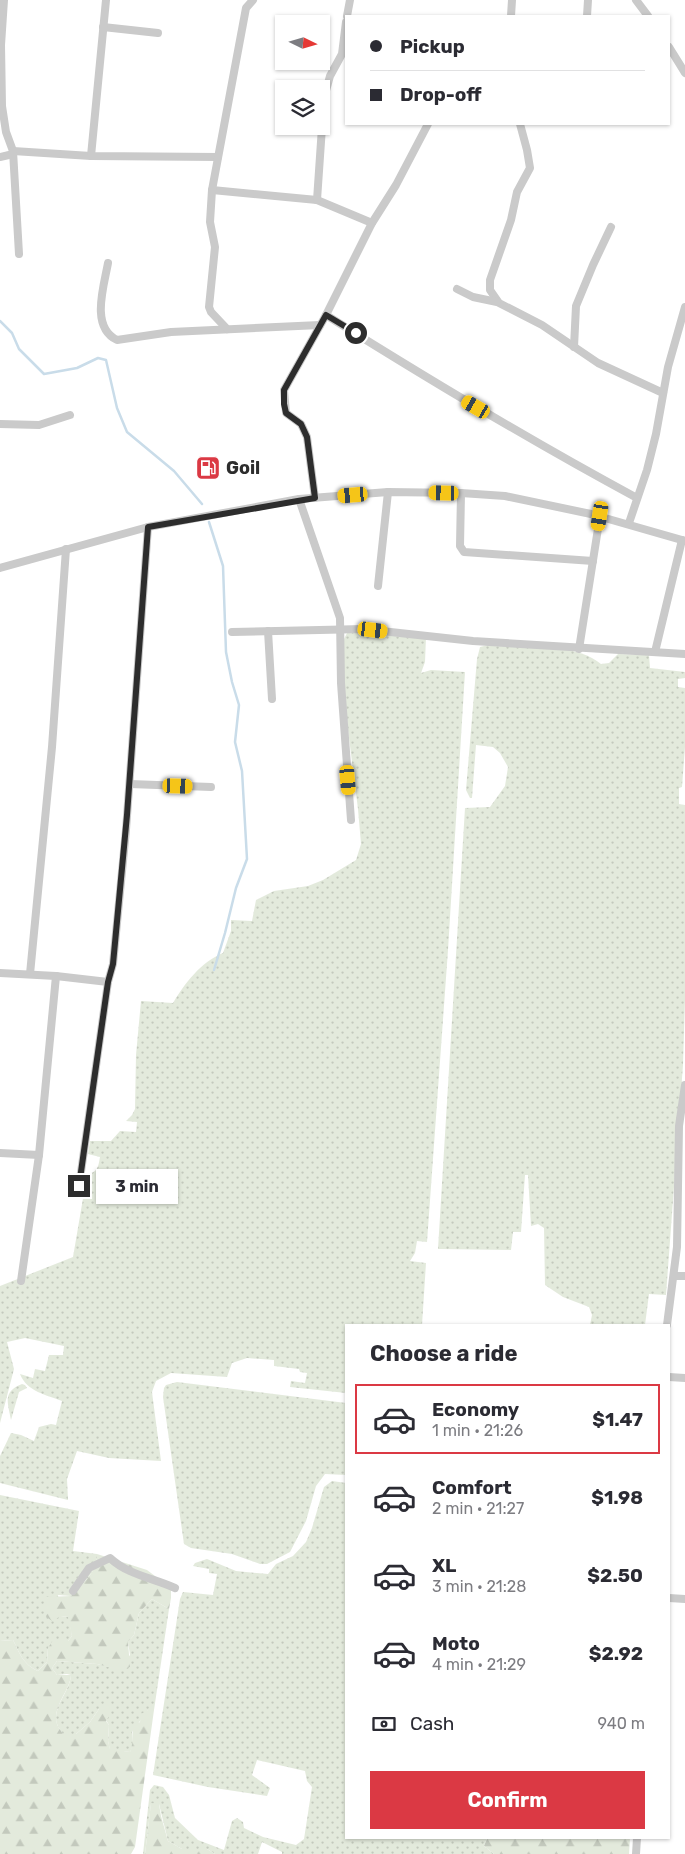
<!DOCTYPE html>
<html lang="en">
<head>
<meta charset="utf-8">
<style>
	:root { --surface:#fff; --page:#f7f7f7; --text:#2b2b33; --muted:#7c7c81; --line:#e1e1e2; --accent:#db3944 }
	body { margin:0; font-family:Rubik,sans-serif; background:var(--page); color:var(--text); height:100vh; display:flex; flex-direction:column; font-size:19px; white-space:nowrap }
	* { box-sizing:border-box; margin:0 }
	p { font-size:16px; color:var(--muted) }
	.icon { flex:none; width:28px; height:28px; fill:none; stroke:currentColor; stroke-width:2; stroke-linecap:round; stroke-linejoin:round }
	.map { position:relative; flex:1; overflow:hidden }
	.details { position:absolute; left:345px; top:1324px; width:325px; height:515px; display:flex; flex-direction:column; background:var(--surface); border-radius:0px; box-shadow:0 1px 4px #0004 }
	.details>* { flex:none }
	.hud { position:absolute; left:345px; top:15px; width:325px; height:110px; border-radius:0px; box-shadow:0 1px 4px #0004; display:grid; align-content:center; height:110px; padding:0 25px; background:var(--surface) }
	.needle { width:32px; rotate:95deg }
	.buttons { position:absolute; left:275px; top:15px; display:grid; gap:10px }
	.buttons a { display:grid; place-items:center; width:55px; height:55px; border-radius:0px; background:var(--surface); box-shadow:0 1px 4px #0004; font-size:25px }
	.end { position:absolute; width:22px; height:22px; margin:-11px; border:6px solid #2d2d2d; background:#fff; box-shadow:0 0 0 2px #fff }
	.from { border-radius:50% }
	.bubble { position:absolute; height:35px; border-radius:0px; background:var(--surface); box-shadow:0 1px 4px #0004; font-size:16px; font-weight:700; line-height:35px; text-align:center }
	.car { position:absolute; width:15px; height:30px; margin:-15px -8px; border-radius:6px; box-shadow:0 0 4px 1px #0007; background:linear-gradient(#f5c518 24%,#345 0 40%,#f5c518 0 76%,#345 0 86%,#f5c518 0) }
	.hud b { display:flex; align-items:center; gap:18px; height:48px; font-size:19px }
	.hud b+b { border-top:1px solid var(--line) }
	.hud i { width:12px; height:12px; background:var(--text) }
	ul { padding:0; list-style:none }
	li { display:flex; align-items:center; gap:15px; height:70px; margin:0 10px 8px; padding:0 15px; border:2px solid transparent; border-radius:0px }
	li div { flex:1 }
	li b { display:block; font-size:19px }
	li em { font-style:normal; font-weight:700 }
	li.on { border-color:var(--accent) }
	li>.icon { width:45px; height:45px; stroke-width:1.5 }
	h2 { padding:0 25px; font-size:22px; line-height:60px }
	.pay { display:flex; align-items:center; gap:12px; height:55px; padding:0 25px; font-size:19px }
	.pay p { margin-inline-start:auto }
	.button { display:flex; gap:10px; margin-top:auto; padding:10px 25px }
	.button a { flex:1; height:58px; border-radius:0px; background:var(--accent); color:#fff; font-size:20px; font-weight:700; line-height:58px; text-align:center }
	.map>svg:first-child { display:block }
</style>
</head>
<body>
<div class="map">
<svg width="685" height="1854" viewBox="0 0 685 1854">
	<defs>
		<pattern id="grass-dots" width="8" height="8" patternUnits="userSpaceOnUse" patternTransform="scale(1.25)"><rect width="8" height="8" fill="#e3eadc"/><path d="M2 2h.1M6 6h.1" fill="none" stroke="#c3c9bd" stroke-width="1.8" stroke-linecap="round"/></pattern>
		<pattern id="forest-firs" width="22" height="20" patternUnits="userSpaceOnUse" patternTransform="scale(1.25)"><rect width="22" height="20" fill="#e3eadc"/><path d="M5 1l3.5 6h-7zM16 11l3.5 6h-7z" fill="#c3c9bd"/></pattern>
	</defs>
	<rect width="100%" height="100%" fill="#fff"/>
	<g fill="url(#grass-dots)">
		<path d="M348,631l78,6 -1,25 -4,11 10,-3 34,2 -17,278 -21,292 -10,-1 -2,12 -5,8 16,2 -4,62h-76v68l-56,-6 1,-6 14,2 2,-10 -7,-1 -1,-3 -25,-3v-6l-27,-2 -15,5 -5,14 -56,-4 -15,8 -4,11 9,69 -52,-3 -32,-7 -10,28 1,21 -68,-17v-27l11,-23 10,2 13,6 5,-14 12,-3 5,1 6,-24c-15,-6 -35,-9 -42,-27l13,4 2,-9 10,2 4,-16h14l1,-9 -39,-8 -18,4 7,27 -14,54v-137l73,-29 14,-82c11,-4 11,-7 13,-18l-12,-3 2,-13h21l9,-10 16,1 1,-10 -11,-1 6,-6 3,-6 1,-54 5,-54 32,2c12,-20 28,-41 50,-50l8,-22v-11l21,1 4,-21 18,-9 34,-5 15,-6 33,-20 5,-16 -3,-35 -10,-79 -6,-67 1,-22z"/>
		<path d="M492,644c32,2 85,-1 109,20l8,-1 9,-9 31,1 1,13 35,4v6l-7,1v8l7,1v59l-3,40 -3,1v16l6,1v195l-2,65 -17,230 -17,-1 -4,31h-55l2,-10 -3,-8 -26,-10 -18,-12 -1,-57 -6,-4 -7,2 -3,-51h-3l-4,57h-8l-2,18 -73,-1 27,-441 25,-1 15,-21 3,-19 -8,-14 -7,-6 -17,-2 -4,53h-2l-4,-8 11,-131 3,-12z"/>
		<path d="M177,1382l169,21v72l-21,-1 -9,12 -10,35 -16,31 -23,12h-7l-28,-10 -41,-6 -7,-4 -21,-147 1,-9 2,-3z"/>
		<path d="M22,1384l3,1 2,3 -8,4 -8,28c-3,-18 -9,-28 11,-36z"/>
		<path d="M332,1481l14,2v355h141l-3,8 10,8h-212v-2l-20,-10 -4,12h-43l-8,-5h-25l-14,-8 -9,-37h-8l-6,50h-2l7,-64 4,-5 9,2 6,8 6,23 23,22 26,10 8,-29 5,-3 6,4 1,6 19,9 33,8 8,-6 8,-52 -5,-6 -2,-10 -48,-11 -5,15 18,13 -3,8 -59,-9 -55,-12 27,-176 3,-7 30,3 4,-21 -8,-1v-4l-16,-3 2,-3 12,-4 29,12 32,3 8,-10 17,-8 13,-14 6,-14 12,-41z"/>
		<path d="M0,1495l79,16 -6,40 24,3c1,18 -15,30 -26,42l-13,-1 3,21 8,1 3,19 -4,5 -20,7 -1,14 -9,9c-15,-7 -18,-17 -25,-31l-13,1z"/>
		<path d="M152,1599l17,10 -15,101h-6l-16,22 1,14 -3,6 -20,-2 -2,-9 1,-16 -10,-16 -9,13 -14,12h-13c-2,-3 -5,-7 -6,-10 -5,-18 13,-32 14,-49l-4,-1 -10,1 -5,-7 5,-7 40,3 22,5 11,-14 -2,-13 6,-7 5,-22z"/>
	</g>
	<g fill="url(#forest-firs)">
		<path d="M97,1554l50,16 24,18v10l-2,11 -17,-10 -13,14 -5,22 -6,7 2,25 -11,3 -22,-6 -40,-3 -5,7 5,7h14c-1,16 -19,31 -14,49 1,3 4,7 6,10h13l14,-12 9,-13 11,-5 -1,12 -3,5 3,4 -1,16 2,8 20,3c4,-9 1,-18 4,-27l6,-3 1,-8 7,-4h6l-19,137 -4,7h-131v-213l13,-1c7,14 10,24 25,31l9,-9 1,-14 5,-8 15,1 4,-5 -4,-19 -7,-1 -9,5 -8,-6 2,-18 25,-1c11,-12 27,-24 26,-42z"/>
		<path d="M151,1803l8,1 2,12 7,25 14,8h25l8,5h-70z"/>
		<path d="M487,1838h143l-1,16h-135l-10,-8z"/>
	</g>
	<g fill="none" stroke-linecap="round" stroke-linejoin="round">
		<g stroke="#c9dce9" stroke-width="2.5">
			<path d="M0,321l12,12 7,16 25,25 33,-6 21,-10 8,2 11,48 10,24 47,39 28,33"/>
			<path d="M209,522l14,44 3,86 6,30 7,23 -4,37 7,29 5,88 -11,29 -11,45 -11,37"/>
		</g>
		<g stroke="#cacaca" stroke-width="8">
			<path d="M4,0l-3,45 1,61 4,26 7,19 6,103"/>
			<path d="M636,0l12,16"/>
			<path d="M347,16l3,-16"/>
			<path d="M511,16l1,-16"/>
			<path d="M587,16l1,-16"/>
			<path d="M103,27l55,6"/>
			<path d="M669,47l16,26"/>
			<path d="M520,124l7,26 3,18 -13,24 -6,28 -21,60v10l9,13 43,22 56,38 65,30"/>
			<path d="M13,151l78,5 127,1"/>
			<path d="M91,156l15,-156"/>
			<path d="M0,157l13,-3"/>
			<path d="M212,190l105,10 55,23"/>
			<path d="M317,200l7,-102 6,-22 12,-22 4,-32"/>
			<path d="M108,263c-4,23 -18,64 9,77l54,-8 149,-7"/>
			<path d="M457,289l16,8 24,5"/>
			<path d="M326,315c102,64 205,126 311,183"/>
			<path d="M227,329l-16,-17 -2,-5 6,-60 -5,-25 2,-32 34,-182 7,-8"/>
			<path d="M574,347l2,-41 17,-41 18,-38"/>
			<path d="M0,424l39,1 31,-10"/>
			<path d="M461,493l-1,53 4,6 129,9"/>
			<path d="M315,498l-8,-61 -6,-13 -15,-11 -2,-23 42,-75 46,-92 24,-38 32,-61"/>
			<path d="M299,499l41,119 1,65 10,137"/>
			<path d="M629,523l18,-53 9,-36 12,-67 17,-60"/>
			<path d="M0,568l148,-41 151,-28 89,-7 73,1 44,3 86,18 94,27"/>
			<path d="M378,586l10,-94"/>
			<path d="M268,631l4,68"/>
			<path d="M232,632l131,-3 110,12 212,13"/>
			<path d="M579,649l21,-133"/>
			<path d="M655,652l27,-112"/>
			<path d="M130,784l81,3"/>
			<path d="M0,973l56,3 52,6"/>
			<path d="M30,974l22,-227 14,-198"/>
			<path d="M0,1153l39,2"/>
			<path d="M79,1186l29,-204 5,-18 13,-134 22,-303"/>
			<path d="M674,1276h11"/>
			<path d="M21,1281l18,-126 17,-179"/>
			<path d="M667,1325l10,-78 2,-121 6,-41"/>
			<path d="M669,1377l16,1"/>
			<path d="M73,1591l16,-23 21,-10c18,17 43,20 65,30"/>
			<path d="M669,1598l16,1"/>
			<path d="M636,1854l1,-16"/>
		</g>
	</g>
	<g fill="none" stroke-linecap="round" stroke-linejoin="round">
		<path stroke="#2d2d2d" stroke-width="6" d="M79,1186l29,-204 5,-18 14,-149 21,-288 167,-29 -8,-61 -6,-13 -15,-11 -2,-9v-14l42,-75 30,18"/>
	</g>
	<defs>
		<symbol id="fuel-square" viewBox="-11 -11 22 22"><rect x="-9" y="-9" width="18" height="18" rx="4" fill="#db3944" stroke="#fff"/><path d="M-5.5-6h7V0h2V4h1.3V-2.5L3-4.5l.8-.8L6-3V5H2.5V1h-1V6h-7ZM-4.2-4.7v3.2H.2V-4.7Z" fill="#fff"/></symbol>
	</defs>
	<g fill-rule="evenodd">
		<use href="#fuel-square" x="194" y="454" width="28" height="28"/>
	</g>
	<g text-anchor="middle" stroke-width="5" stroke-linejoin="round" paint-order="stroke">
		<g font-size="18" font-weight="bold" fill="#2d2d2d" stroke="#fff" text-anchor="start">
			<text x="226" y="474">Goil</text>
		</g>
	</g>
</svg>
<div class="buttons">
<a><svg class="needle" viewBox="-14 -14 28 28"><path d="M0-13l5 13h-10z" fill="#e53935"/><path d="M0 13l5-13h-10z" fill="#7c7c81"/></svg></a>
<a><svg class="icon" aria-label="layers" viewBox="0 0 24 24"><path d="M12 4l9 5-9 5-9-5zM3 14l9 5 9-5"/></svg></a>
</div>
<i class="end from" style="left:356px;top:333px"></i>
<i class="end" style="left:79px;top:1186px"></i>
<div class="bubble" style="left:96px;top:1169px;width:82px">3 min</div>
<i class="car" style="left:476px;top:407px;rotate:300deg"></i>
<i class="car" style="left:444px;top:493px;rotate:271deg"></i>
<i class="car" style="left:353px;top:495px;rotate:265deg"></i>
<i class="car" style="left:600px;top:516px;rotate:189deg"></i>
<i class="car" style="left:373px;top:630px;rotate:97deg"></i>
<i class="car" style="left:348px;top:780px;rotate:175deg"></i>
<i class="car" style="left:178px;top:786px;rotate:92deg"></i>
<div class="hud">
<b><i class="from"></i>Pickup</b>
<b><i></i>Drop-off</b>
</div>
<section class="details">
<h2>Choose a ride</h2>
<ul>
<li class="on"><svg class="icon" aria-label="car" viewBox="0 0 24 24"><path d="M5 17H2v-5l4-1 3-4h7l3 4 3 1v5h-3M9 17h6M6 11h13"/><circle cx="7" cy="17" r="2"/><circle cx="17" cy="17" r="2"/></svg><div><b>Economy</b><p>1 min · 21:26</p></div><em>$1.47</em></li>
<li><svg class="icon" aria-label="car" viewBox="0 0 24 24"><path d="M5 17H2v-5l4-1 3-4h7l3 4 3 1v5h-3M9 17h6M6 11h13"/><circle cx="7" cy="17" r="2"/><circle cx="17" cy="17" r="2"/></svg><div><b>Comfort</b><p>2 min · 21:27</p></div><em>$1.98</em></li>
<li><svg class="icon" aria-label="car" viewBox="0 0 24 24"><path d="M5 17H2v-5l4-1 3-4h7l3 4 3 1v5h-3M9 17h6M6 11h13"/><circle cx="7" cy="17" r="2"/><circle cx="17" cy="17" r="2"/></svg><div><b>XL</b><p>3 min · 21:28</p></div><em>$2.50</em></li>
<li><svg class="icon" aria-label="car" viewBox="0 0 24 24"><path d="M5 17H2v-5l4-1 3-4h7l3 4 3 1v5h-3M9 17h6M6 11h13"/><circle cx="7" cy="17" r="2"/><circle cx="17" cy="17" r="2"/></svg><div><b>Moto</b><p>4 min · 21:29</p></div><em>$2.92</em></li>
</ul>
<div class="pay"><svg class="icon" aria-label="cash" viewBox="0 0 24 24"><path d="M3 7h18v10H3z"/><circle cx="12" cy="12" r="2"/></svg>Cash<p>940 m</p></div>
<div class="button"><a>Confirm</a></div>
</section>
</div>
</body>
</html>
